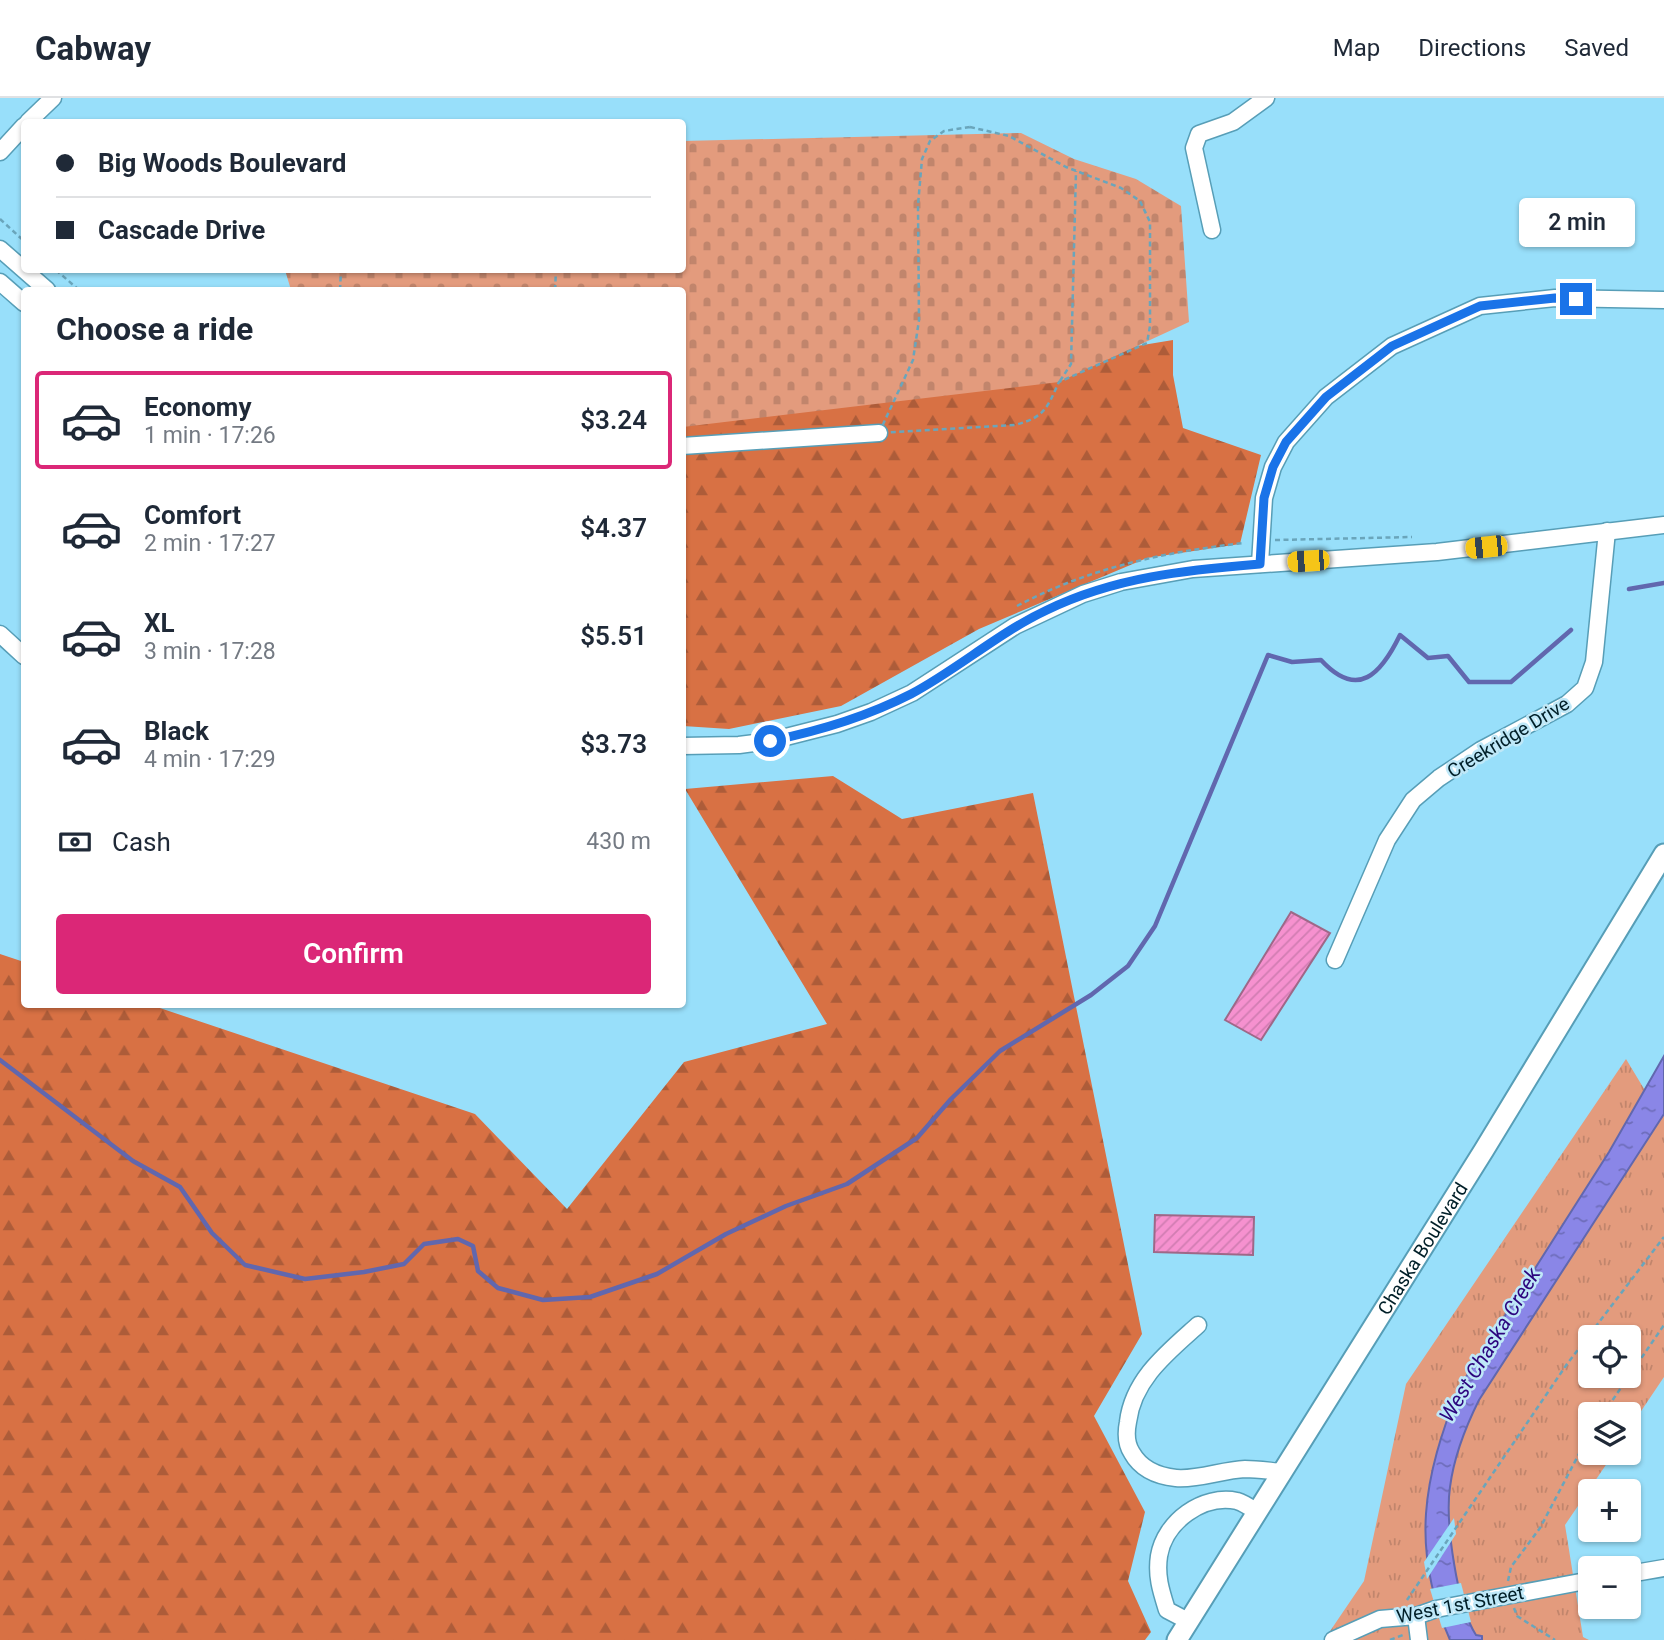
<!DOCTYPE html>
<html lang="en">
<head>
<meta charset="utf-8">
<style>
	:root { --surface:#fff; --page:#f2f2f3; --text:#1f2937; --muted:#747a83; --line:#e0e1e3; --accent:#db2777 }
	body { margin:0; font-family:Roboto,sans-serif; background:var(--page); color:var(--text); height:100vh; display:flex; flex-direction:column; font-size:26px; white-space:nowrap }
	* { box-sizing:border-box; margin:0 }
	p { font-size:23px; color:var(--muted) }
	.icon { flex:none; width:38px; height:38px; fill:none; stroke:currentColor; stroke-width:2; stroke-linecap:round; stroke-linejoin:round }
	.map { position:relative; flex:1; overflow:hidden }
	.sheet { position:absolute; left:21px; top:189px; width:665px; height:721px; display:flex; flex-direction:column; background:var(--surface); border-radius:7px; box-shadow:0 2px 5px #0004 }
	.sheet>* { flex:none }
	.guide { position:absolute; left:21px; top:21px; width:665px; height:154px; border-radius:7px; box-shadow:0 2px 5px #0004; display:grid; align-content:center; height:154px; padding:0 35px; background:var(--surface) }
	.controls { position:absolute; left:1578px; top:1227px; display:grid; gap:14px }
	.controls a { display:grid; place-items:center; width:63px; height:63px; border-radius:7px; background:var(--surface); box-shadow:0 2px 5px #0004; font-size:35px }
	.end { position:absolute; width:32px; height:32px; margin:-16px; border:9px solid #1a73e8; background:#fff; box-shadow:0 0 0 4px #fff }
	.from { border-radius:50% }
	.bubble { position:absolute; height:49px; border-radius:7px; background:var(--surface); box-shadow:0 2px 5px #0004; font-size:23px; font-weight:600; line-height:49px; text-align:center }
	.car { position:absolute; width:21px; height:42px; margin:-21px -10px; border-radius:9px; box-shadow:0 0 5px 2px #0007; background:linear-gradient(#f5c518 24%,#345 0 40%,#f5c518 0 76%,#345 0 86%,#f5c518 0) }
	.guide b { display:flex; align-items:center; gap:24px; height:66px; font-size:26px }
	.guide b+b { border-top:2px solid var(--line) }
	.guide i { width:18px; height:18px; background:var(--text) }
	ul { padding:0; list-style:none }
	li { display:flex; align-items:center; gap:21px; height:98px; margin:0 14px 10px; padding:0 21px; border:4px solid transparent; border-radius:7px }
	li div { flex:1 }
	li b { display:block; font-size:26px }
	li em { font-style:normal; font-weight:600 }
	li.active { border-color:var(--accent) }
	li>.icon { width:63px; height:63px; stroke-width:1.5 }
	h2 { padding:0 35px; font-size:32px; line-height:84px }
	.pay { display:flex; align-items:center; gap:18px; height:77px; padding:0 35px; font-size:26px }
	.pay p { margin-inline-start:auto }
	.primary-button { display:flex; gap:14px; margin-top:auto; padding:14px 35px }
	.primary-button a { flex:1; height:80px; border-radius:7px; background:var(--accent); color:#fff; font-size:28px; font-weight:600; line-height:80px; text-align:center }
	header { display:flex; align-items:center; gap:42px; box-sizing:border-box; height:98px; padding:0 35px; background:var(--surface); border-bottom:2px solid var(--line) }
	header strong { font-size:33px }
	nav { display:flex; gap:38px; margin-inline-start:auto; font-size:24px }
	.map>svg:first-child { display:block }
</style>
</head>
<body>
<header>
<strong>Cabway</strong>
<nav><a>Map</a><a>Directions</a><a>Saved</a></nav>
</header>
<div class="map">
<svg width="1664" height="1542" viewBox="0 0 1664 1542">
	<defs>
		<pattern id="forest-firs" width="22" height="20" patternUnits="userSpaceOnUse" patternTransform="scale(1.75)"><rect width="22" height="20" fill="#d87144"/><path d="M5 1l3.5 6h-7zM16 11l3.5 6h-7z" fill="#ad5c39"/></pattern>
		<pattern id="cemetery-stones" width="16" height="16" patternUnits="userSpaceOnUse" patternTransform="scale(1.75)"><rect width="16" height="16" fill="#e39b7d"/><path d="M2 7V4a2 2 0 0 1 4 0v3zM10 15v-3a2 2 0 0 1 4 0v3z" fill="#c1856c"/></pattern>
		<pattern id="park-tufts" width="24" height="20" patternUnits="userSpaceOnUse" patternTransform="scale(1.75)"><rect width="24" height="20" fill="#e39b7d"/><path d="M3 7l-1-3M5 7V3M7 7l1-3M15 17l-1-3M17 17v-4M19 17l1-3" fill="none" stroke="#c1856c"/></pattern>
		<pattern id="water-ripples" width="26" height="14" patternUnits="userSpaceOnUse" patternTransform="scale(1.75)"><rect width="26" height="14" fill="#8a86e7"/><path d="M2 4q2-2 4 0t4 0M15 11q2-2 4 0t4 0" fill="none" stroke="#6e6dbb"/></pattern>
		<pattern id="building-hatch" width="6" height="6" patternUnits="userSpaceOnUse" patternTransform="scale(1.75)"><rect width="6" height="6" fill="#f691cf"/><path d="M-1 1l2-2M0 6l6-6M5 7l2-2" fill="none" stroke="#d17db2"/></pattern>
	</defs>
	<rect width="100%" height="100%" fill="#98dffa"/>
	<g fill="url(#forest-firs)">
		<path d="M1173,242v35l10,53 78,27 -21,89 -93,14 -168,71 -138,77 -112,23 -46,-3v-305z"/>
		<path d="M833,678l69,43 131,-26 109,541 -48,82 51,96 -17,69 23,51 -6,8h-1145v-686l24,8v42l127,1 324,109 92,95 117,-147 143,-38 -142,-235z"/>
	</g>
	<path fill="url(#cemetery-stones)" d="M1021,35l53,26 62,20 45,27 8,116 -130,60 -376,45 -1,-137h-391l-6,-20h397l1,-129z"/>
	<path fill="url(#park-tufts)" fill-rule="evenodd" d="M1626,961l29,48 9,-8v278l-35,52v-15h-38v38l23,1 -49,72 18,112 6,3h-265l40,-59 42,-197zM1591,1239h38v39h-38z"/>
	<path fill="url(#water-ripples)" stroke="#6167ae" stroke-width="2" d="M1664,958v58l-185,286c-14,28 -25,56 -29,87 -5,35 7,119 26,148l6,1v4h-32c-40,-92 -27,-161 9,-252l150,-236z"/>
	<g fill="#98dffa">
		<path d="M1454,1420l2,16 -29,45 -3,-17z"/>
		<path d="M1461,1485l10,39 -29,6 -12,-39z"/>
	</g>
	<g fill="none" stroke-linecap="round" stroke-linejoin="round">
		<g stroke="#6167ae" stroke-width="4.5">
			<path d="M1629,491l35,-6"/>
			<path d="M0,962l133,101 47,26 32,46 33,32 60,14 59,-7 40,-8 20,-20 34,-5 15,7 5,25 20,17 45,12 47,-3 67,-23 69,-40 60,-28 61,-22 70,-46 34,-39 49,-48 91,-56 37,-29 27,-40 113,-271 24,7 29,-2c37,40 60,14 79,-25l28,23 20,-2 21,26h42l60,-52"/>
		</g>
	</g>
	<g fill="url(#building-hatch)" stroke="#9e6888" stroke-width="2">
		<path d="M1291,814l39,21 -69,107 -36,-20z"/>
		<path d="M1155,1117l99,2 -1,38 -99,-3z"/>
	</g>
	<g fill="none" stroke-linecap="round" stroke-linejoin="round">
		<defs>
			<g id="minor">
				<path d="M28,24l25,-24"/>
				<path d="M0,54l24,-26"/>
				<path d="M1212,132l-18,-82 5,-14 34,-12 33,-24"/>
				<path d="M0,151l47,41"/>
				<path d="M0,184l24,21"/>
				<path d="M682,348l197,-13"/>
				<path d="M1260,466l4,-66 9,-31 13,-25 40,-45 66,-51 88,-40 75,-8 109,2"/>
				<path d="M0,536l24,22"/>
				<path d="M682,648l57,-1 31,-4 67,-17 34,-12 41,-19 103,-67 68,-32 38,-12 72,-13 244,-17 227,-27"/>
				<path d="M1335,862l52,-120 26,-40 26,-22 42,-28 86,-46 18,-16 9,-26 13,-131"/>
				<path d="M1198,1227c-30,27 -65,54 -70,97 -2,10 -2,22 4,31 9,16 25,23 44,25 22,2 46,-8 69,-9 12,0 25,2 37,3"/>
				<path d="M1629,1476l35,-6"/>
				<path d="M1416,1518l3,24"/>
				<path d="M1188,1523l-21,-11c-6,-19 -11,-34 -8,-54 6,-35 44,-62 78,-55 7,2 14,7 20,11"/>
				<path d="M1333,1542l47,-21 36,-3 20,-7 155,-29"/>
			</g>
			<g id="major">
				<path id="s1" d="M1177,1542l307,-490 180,-296"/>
			</g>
		</defs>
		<use href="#minor" stroke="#579eb7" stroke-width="19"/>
		<use href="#major" stroke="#579eb7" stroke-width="23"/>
		<g stroke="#6aa5bb" stroke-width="2.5" stroke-dasharray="5 3.5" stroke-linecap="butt">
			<path d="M970,29l39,9 57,31 55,21 19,13 10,21v104l-3,17 -88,39c-12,26 -14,35 -44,43l-136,8 34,-73 6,-40 -1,-115 4,-46 8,-18 14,-10z"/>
			<path d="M0,121l24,22"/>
			<path d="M56,172l23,20"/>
			<path d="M340,192l1,-20"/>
			<path d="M555,192l1,-20"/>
			<path d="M1060,283l11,-17 5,-193"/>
			<path d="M1275,442l137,-3"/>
			<path d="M1017,508c72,-38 147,-54 227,-63"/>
			<path d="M1603,1316l61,-89"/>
			<path d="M1508,1483l3,-14 29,-39 51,-97"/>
			<path d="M1407,1502l160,-236 97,-127"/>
			<path d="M1514,1510l3,8 38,24"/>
			<path d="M1390,1542l13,-5"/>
		</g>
		<use href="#minor" stroke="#fff" stroke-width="16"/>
		<use href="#major" stroke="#fff" stroke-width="19"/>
	</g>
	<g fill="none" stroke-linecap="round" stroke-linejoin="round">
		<path stroke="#1a73e8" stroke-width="9" d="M770,643c49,-10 96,-24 141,-47 47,-25 87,-61 136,-84 68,-33 139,-40 213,-46l4,-66 9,-31 13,-25 40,-45 66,-51 88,-40 75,-8 21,1"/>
	</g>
	<g text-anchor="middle" stroke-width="5" stroke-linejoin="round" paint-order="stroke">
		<g font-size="19" fill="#011f28" stroke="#bfe8f8">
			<text transform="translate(1508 639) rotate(-31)" y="7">Creekridge Drive</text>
			<text dy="7" stroke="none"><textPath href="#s1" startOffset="462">Chaska Boulevard</textPath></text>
			<text transform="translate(1460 1506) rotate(-11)" y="7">West 1st Street</text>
		</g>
		<g font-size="21" font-style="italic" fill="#2c057e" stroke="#bfe8f8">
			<text transform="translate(1490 1247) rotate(-59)" y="7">West Chaska Creek</text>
		</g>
	</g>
</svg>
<div class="controls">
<a><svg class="icon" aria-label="locate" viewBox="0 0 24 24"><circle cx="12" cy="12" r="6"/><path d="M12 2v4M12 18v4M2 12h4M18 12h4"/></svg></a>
<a><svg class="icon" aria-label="layers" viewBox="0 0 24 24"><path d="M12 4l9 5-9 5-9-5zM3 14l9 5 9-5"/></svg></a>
<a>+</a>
<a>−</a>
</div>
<i class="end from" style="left:770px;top:643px"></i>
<i class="end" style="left:1576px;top:201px"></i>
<div class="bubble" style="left:1519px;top:100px;width:116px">2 min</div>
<i class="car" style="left:1486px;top:449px;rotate:264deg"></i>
<i class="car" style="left:1308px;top:463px;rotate:266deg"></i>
<div class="guide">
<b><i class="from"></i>Big Woods Boulevard</b>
<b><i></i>Cascade Drive</b>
</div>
<section class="sheet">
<h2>Choose a ride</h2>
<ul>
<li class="active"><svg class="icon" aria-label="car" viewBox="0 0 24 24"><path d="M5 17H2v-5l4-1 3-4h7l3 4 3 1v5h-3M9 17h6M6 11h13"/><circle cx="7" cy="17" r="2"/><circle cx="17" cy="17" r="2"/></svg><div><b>Economy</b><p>1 min · 17:26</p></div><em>$3.24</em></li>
<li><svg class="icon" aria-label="car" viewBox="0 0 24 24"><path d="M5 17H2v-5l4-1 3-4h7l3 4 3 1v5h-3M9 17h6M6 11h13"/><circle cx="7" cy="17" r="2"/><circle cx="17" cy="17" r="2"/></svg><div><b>Comfort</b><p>2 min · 17:27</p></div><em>$4.37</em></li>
<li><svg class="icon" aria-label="car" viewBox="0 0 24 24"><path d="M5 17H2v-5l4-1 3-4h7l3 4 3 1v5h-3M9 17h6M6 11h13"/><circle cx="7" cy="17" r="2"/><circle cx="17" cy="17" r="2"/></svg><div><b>XL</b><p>3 min · 17:28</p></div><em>$5.51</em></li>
<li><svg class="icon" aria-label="car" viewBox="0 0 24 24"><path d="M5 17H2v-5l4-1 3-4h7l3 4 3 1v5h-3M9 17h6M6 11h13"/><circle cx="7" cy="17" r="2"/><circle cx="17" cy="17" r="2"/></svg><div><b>Black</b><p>4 min · 17:29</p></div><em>$3.73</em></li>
</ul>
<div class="pay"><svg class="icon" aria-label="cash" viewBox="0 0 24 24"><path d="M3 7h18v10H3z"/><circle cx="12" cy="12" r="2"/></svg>Cash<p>430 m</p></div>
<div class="primary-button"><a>Confirm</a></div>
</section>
</div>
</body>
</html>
